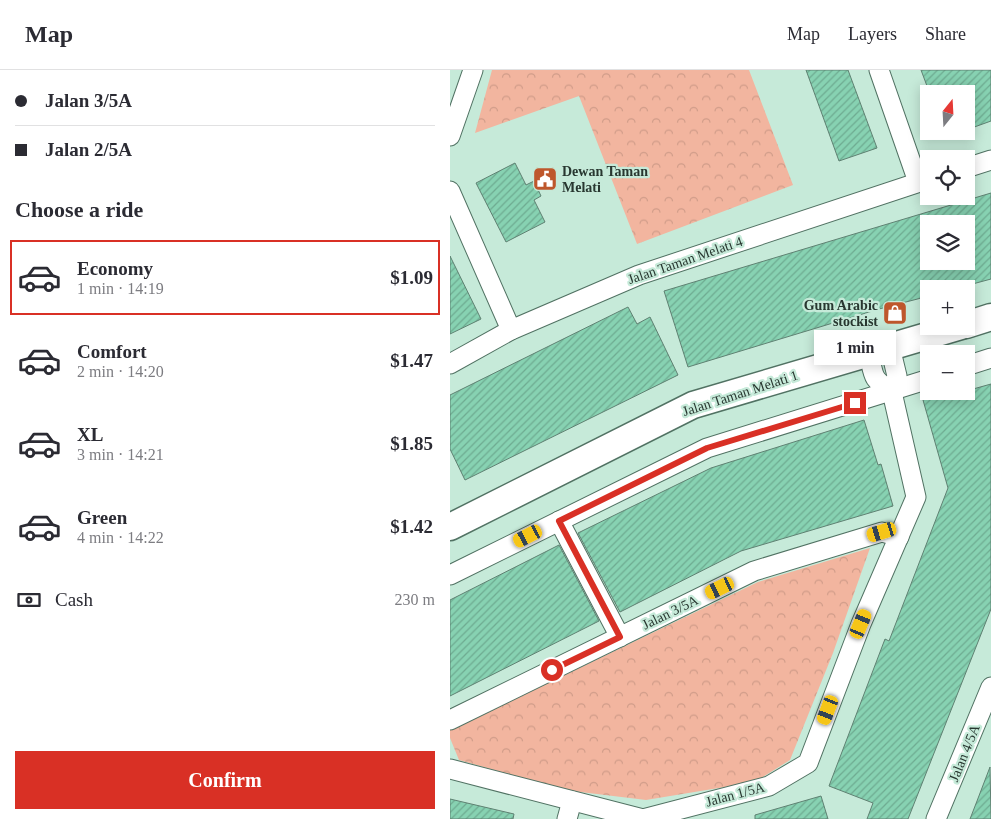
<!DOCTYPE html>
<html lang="en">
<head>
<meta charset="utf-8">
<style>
	:root { --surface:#fff; --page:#f2f2f3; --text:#2b2b33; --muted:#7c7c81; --line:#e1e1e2; --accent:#d93025 }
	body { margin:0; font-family:Georgia,serif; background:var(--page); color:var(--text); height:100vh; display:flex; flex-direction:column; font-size:19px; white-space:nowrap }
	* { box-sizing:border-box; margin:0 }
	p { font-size:16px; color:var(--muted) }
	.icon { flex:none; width:28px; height:28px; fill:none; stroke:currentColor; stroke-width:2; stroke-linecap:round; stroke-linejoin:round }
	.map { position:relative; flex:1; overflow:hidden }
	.panel { display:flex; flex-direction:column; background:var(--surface); width:450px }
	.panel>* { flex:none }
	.top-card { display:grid; align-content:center; height:110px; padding:0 15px; background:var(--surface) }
	.needle { width:32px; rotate:18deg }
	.controls { position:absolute; left:470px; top:15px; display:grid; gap:10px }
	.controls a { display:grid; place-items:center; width:55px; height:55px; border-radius:0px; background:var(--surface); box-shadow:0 2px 12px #0003; font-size:25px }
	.end { position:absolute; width:22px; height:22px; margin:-11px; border:6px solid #d93025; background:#fff; box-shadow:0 0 0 2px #fff }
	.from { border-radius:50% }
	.bubble { position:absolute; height:35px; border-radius:0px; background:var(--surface); box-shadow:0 2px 12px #0003; font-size:16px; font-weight:700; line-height:35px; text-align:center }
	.car { position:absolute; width:15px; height:30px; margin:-15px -8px; border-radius:6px; box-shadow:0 0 4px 1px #0007; background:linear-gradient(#f5c518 24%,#345 0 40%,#f5c518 0 76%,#345 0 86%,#f5c518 0) }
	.top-card b { display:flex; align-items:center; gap:18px; height:48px; font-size:19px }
	.top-card b+b { border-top:1px solid var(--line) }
	.top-card i { width:12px; height:12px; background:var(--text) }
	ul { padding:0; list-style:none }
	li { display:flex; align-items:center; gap:15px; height:75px; margin:0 10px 8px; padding:0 5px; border:2px solid transparent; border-radius:0px }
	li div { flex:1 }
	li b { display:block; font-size:19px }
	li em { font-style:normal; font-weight:700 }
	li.current { border-color:var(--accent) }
	li>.icon { width:45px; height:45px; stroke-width:1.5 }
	h2 { padding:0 15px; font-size:22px; line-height:60px }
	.pay { display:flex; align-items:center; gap:12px; height:55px; padding:0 15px; font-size:19px }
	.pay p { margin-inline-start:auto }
	.primary-button { display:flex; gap:10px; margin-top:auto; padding:10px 15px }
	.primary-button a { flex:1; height:58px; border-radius:0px; background:var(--accent); color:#fff; font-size:20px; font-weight:700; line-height:58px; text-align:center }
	header { display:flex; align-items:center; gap:30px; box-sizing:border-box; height:70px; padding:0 25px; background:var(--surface); border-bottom:1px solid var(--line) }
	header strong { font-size:24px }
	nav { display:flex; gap:28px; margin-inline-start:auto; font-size:18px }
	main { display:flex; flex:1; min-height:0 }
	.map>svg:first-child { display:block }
</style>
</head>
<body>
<header>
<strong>Map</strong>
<nav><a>Map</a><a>Layers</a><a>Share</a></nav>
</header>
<main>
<section class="panel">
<div class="top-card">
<b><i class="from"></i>Jalan 3/5A</b>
<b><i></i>Jalan 2/5A</b>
</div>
<h2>Choose a ride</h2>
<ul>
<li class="current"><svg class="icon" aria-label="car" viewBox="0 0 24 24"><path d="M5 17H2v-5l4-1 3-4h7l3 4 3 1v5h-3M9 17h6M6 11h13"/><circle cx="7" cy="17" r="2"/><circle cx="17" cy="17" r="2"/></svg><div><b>Economy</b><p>1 min · 14:19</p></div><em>$1.09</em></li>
<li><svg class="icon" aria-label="car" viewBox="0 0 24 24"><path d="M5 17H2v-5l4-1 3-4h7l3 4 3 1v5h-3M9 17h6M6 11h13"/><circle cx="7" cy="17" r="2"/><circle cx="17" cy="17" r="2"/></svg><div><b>Comfort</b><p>2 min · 14:20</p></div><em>$1.47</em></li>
<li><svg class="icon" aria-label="car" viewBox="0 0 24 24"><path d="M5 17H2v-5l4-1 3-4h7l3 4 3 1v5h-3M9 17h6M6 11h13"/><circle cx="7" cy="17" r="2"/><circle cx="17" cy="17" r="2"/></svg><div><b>XL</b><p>3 min · 14:21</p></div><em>$1.85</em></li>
<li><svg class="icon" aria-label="car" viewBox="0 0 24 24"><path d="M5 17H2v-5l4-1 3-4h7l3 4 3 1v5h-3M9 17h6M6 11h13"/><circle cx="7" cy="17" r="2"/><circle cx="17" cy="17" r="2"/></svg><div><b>Green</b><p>4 min · 14:22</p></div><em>$1.42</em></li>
</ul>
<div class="pay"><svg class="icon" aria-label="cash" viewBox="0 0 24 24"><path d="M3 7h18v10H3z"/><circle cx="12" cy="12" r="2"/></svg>Cash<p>230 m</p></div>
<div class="primary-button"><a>Confirm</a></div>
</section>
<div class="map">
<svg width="541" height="749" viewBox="0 0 541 749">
	<defs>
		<pattern id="park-crowns" width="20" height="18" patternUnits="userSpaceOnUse" patternTransform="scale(1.25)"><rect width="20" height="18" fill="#f2b59f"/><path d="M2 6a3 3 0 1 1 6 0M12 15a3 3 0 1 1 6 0" fill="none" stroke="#d09c89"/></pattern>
		<pattern id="building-hatch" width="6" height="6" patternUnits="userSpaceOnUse" patternTransform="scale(1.25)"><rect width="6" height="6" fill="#87d2b2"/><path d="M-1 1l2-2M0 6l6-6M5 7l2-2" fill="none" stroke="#6eab91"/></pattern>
	</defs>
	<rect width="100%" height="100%" fill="#c6ead9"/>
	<g fill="url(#park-crowns)">
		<path d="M42,0h257l44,115 -156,59 -58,-148 -104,37z"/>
		<path d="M420,478l-37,105 -43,107 -35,22 -109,18 -82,-10 -105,-30 -9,-22v-8l308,-148z"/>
	</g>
	<g fill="url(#building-hatch)" stroke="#5f8172" fill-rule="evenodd">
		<path d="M356,0h42l29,78 -38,13z"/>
		<path d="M471,0h70v51l-25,9v-36h-36z"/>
		<path d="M65,93l11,22 8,-4 7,15 -7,4 11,22 -39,20 -30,-59z"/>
		<path d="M541,123v86l-37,10h-25v7l-50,13 -191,58 -24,-76zM479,154h37v37h-37z"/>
		<path d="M0,186l31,63 -31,15z"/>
		<path d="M178,237l9,17 13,-7 28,58 -213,105 -15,-31v-54z"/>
		<path d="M541,314v225l-83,210h-41l6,-16 -44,-17 56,-147 4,2 59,-153 -25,-88 32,-9h11z"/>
		<path d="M414,350l14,45 3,-1 12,42 -152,45 -121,61 -42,-79 133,-65z"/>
		<path d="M109,475l40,76 -149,75v-96z"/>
		<path d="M540,697l1,52h-21l7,-18z"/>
		<path d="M371,726l7,23h-73v-4z"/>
		<path d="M0,729l64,15 -1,5h-63z"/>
	</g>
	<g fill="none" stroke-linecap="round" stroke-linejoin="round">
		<defs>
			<g id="street">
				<path d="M429,0l39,112"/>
				<path d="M0,66l23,-66"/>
				<path d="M516,98l25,-8"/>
				<path d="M0,121l61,139"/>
				<path d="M419,283c5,24 2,25 23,39"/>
				<path d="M0,294l61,-34 128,-55 290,-96"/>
				<path d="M516,296l25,-8"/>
				<path d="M109,451l61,116"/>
				<path d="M0,505l257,-127 222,-69"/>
				<path d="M0,650l304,-149 128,-39 17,5"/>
				<path d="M0,699l193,50 126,-33 39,-23 53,-139 55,-127 -24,-105 5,-16 -7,-29"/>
				<path d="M117,749l5,-18"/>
				<path d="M486,749l55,-132"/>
			</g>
			<g id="secondary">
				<path d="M516,255l25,-8"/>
				<path d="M0,457l243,-122 268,-79"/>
			</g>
		</defs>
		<use href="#street" stroke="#517263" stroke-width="21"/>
		<use href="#secondary" stroke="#517263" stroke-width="29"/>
		<use href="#street" stroke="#fff" stroke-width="19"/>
		<use href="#secondary" stroke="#fff" stroke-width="26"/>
	</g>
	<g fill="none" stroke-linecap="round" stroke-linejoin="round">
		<path stroke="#d93025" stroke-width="6" d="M102,600l68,-33 -61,-116 148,-73 148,-45"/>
	</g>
	<defs>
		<symbol id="civic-square" viewBox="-11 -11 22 22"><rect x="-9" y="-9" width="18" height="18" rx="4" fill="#be572c" stroke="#c6ead9"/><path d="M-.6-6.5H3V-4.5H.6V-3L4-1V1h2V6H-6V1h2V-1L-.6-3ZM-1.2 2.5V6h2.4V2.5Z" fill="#fff"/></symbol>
		<symbol id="shop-square" viewBox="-11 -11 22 22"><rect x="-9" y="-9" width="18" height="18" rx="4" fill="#be572c" stroke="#c6ead9"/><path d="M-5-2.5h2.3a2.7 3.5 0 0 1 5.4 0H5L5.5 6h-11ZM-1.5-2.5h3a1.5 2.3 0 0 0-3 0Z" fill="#fff"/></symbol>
	</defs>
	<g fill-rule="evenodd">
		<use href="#civic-square" x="81" y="95" width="28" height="28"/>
		<use href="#shop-square" x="431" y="229" width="28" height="28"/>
	</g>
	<g text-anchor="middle" stroke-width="4.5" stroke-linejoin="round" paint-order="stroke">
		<g font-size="14" font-weight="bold" fill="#283730" stroke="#c6ead9" text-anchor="start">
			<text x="112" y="106">Dewan Taman<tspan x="112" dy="16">Melati</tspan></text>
			<text x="428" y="240" text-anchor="end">Gum Arabic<tspan x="428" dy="16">stockist</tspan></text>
		</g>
		<g font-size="14" fill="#283730" stroke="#c6ead9">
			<text transform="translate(235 190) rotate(-19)" y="5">Jalan Taman Melati 4</text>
			<text transform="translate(290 323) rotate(-18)" y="5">Jalan Taman Melati 1</text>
			<text transform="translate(220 542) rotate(-26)" y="5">Jalan 3/5A</text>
			<text transform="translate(514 683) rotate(-68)" y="5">Jalan 4/5A</text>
			<text transform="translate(285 724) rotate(-15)" y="5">Jalan 1/5A</text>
		</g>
	</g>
</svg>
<div class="controls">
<a><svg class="needle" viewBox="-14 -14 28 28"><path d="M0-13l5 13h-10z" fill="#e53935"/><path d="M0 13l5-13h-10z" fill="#7c7c81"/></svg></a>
<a><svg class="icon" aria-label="locate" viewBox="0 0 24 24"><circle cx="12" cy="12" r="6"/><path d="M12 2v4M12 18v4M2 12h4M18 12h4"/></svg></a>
<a><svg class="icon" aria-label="layers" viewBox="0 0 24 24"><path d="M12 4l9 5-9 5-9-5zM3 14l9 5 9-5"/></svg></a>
<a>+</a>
<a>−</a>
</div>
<i class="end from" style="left:102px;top:600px"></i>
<i class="end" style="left:405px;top:333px"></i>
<div class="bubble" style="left:364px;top:260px;width:82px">1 min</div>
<i class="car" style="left:432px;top:462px;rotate:253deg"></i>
<i class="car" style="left:78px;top:466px;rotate:243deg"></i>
<i class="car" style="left:270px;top:518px;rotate:244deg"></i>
<i class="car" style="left:411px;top:554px;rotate:23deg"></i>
<i class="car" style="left:378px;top:640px;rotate:201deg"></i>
</div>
</main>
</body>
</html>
